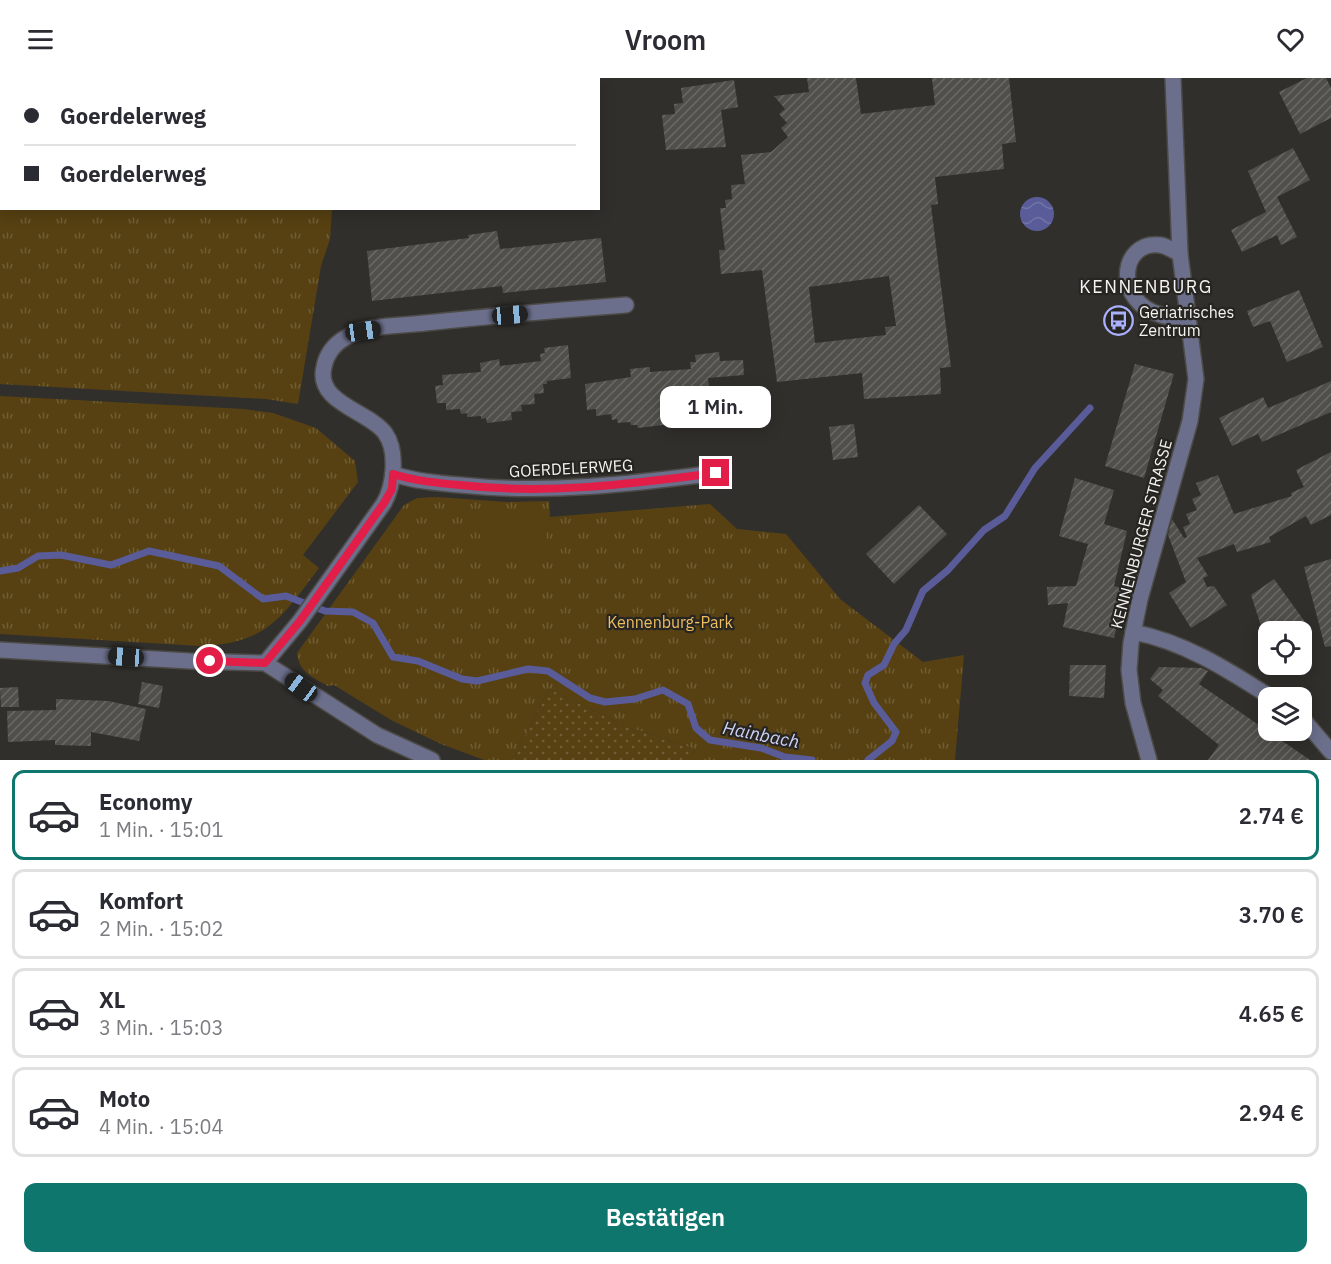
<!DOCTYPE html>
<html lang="de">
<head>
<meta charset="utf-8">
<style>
	:root { --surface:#fff; --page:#f2f2f3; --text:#2b2b33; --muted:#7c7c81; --line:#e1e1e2; --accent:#0f766e }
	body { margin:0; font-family:"IBM Plex Sans",sans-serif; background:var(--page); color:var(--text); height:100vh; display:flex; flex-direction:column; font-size:22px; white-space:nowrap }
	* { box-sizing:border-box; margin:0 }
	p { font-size:20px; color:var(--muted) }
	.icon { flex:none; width:33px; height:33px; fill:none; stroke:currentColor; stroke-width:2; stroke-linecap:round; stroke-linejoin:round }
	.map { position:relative; height:682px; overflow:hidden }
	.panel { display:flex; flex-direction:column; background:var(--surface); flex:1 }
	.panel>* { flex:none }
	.hud { position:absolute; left:0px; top:0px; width:600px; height:132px; box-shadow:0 3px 15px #0003; display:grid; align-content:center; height:132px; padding:0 24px; background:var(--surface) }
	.fabs { position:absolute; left:1258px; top:543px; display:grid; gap:12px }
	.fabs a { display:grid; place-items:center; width:54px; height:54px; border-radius:12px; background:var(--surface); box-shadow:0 3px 15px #0003; font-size:30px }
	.end { position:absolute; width:27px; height:27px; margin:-14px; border:8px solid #e11d48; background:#fff; box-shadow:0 0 0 3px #fff }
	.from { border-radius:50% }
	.bubble { position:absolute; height:42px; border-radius:12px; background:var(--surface); box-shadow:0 3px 15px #0003; font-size:20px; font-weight:600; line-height:42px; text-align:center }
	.car { position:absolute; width:18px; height:36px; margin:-18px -9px; border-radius:8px; box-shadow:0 0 4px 2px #0007; background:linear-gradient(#222 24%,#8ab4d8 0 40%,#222 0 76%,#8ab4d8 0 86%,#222 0) }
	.hud b { display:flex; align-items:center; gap:21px; height:57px; font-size:22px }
	.hud b+b { border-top:2px solid var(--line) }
	.hud i { width:15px; height:15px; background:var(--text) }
	ul { padding:10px 0 0; list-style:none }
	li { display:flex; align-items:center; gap:18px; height:90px; margin:0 12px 9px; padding:0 12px; border:3px solid var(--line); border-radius:12px }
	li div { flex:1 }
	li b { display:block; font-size:22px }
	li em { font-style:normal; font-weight:600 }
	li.current { border-color:var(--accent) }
	li>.icon { width:54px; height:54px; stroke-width:1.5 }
	.primary-button { display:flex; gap:12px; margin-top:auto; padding:12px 24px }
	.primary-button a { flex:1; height:69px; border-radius:12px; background:var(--accent); color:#fff; font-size:24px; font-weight:600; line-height:69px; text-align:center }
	header { display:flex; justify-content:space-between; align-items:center; height:78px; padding:0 24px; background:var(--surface); font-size:27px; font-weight:600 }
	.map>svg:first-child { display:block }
</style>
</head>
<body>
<header><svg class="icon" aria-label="menu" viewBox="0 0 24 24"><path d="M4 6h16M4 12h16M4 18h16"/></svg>Vroom<svg class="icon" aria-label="heart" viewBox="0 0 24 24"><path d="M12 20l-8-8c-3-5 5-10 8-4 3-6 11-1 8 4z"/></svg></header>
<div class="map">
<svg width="1331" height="682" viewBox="0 0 1331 682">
	<defs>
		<pattern id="grass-tufts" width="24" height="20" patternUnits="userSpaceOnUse" patternTransform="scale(1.5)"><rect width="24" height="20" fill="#574112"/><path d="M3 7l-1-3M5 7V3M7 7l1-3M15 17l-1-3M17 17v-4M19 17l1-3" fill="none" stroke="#705d35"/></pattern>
		<pattern id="garden-dots" width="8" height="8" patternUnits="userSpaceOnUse" patternTransform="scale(1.5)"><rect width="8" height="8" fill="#574112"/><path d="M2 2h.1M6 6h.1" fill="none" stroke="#705d35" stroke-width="1.8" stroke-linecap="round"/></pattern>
		<pattern id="water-waves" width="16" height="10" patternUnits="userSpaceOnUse" patternTransform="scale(1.5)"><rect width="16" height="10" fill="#595c99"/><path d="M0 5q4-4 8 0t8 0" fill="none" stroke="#7174a8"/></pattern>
		<pattern id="building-hatch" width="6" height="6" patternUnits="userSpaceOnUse" patternTransform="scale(1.5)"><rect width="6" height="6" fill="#514f4b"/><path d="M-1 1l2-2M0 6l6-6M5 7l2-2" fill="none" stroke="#6b6965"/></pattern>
	</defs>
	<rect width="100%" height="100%" fill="#312f2b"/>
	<g fill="url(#grass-tufts)">
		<path d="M0,0h554v1l-552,1v128l330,1 -2,30 -9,27 -23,138 -32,-5 -266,-15z"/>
		<path d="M0,318l244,13 29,4 43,15 39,33 3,21 -55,73 16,13c-37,49 -52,76 -119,78l-200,-12z"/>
		<path d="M436,419l71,5 42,-1 1,16 160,-13 27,25 49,5 54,65 83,63 41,-7 -9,105h-264l4,-11 -70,-23 -76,-37 -36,71h-29l-43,-16 -50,-24 -57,-35 -6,1c-16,-9 -29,-14 -31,-33l107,-148 13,-7z"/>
	</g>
	<path fill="url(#garden-dots)" d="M549,611l76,37 70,23 -4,11h-178z"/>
	<path fill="#574112" d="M546,437l1,45 -66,1 -1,-45z"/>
	<circle fill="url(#water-waves)" cx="1037" cy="136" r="17"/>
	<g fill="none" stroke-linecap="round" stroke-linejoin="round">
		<g stroke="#595c99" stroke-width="7">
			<path d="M0,493l18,-3 20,-12 23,-1 50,10 38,-14 70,15 44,33 23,-3 39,15 28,1 20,11 20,34 25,4 44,18 15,2 51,-12 20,2 42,27 15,4 30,-3 28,-9 25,14 8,24 14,12 51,8 24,9 27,3"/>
			<path d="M868,682l24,-19 4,-9 -22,-29 -9,-20 3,-8 16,-10 10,-21 12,-14 17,-39 25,-21 36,-40 21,-14 30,-48 55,-60"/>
		</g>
	</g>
	<g fill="url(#building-hatch)" fill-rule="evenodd">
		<path d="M807,0h49l5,36 74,-9 -3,-27h77l7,64 -14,2 2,25 -69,8 3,27 -7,1 20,162 -11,1 1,26 -77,5 -2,-26 -85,9 -15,-112 -41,4 -2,-24h6l-5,-42h6l-1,-8 7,-1 -1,-14 14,-1 -4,-29 30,-3 17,-15 -7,-9 6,-5 -8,-9 6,-5 -11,-13 35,-4zM889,198l7,50 -11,1 1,8 -71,8 -6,-56z"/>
		<path d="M1307,0h19l5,10v30l-31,16 -21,-42z"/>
		<path d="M734,2l4,27 -17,3 5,37 -60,3 -4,-35 13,-1 -1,-10 9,-1 -2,-15z"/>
		<path d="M1293,70l17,32 -33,17 20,40 -16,8 -4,-10 -35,17 -11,-22 35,-18 -18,-41z"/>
		<path d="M497,153l3,18 101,-11 5,44 -103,11 -1,-7 -130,15 -5,-50 102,-13 -1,-3z"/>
		<path d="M1299,212l24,57 -36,15 -17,-41 -17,6 -6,-16z"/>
		<path d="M568,267l3,33 -24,3v3h-4l1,9 -10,1 1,10 -14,1 1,6 -11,1 1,8 -25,3 -1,-5 -5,1v-3l-14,1v-4l-6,1 -1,-5 -14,1v-7h-9l-2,-17 8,-1 -1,-10 39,-3 -1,-9 19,-4 1,7 41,-5 -1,-7 5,-1 -1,-5z"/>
		<path d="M719,274l1,9 23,-1 1,15 -36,3 1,8 -14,2v12l-11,1 1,9 -13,1v5l-10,1 1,8 -25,3 -1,-3h-6l-1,-3 -12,1 -1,-4 -5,1 -1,-6 -15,2v-7l-9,1 -2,-26 46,-7 -1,-8 20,-2v5l41,-3 -1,-7h6l-1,-7z"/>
		<path d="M1135,286l39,10 -30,104 -39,-12z"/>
		<path d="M1331,303v31l-69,30 -4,-8 -26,12 -13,-28 44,-21 5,11z"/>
		<path d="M854,346l4,33 -25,3 -4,-33z"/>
		<path d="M1331,374v63l-20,10 -5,-9 -37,21 2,5 -34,10 -3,-8 -37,14 11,18 -5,2 4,9 7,-1 13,19 -36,23 -22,-35 17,-11 -18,-47 4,-16 12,19 3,-1 -4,-10 7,-3 -4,-10 11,-4 -5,-11 9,-4 -5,-12 22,-8 16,39 58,-18 -1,-3 13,-6 -8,-17z"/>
		<path d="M1075,400l39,12 -10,34 23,7 -13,55 12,3 -12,49 -51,-11 5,-24 -20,2 -1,-18 29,-1 12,-42 -29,-8z"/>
		<path d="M919,427l28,29 -53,50 -28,-30z"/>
		<path d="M1331,481v87l-6,1 -21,-80z"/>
		<path d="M1274,501l31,43 -14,10h-28l-12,-37z"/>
		<path d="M1070,587h36l-2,33 -35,-2z"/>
		<path d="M1159,589l43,1 6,3 -9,13 111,76h-102l11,-15 -61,-49 5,-6 -13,-11z"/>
		<path d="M142,604l21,4 -4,22 -21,-4z"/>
		<path d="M18,609l1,20h-18l-1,-19z"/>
		<path d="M56,621l52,2 38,8 -7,32 -48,-9v14l-36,-1v-5l-47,2 -1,-31 49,-1z"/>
	</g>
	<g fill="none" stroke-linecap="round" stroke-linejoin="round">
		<defs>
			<g id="street">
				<path d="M1180,176c-6,-3 -13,-8 -20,-9 -40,-5 -47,57 1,70 8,3 19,2 28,2"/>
				<path d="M393,396c22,7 44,9 67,11 86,9 171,-1 256,-12"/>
				<path d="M1133,554c52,10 95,38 139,66"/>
				<path d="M0,572l190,11 75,2 112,72 55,25"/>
				<path d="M265,585l35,-42 84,-118c10,-18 14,-52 1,-70 -16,-22 -70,-30 -61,-66 2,-12 10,-23 21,-29 21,-14 56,-12 80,-15 67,-7 134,-13 201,-18"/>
				<path d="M1302,640l29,34"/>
				<path d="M1149,682l-16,-57 -4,-33 2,-27 9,-44 50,-178 6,-42 -16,-125 -7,-176"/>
			</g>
		</defs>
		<use href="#street" stroke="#4c4b47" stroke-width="18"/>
		<use href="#street" stroke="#6c6f8b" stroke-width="15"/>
	</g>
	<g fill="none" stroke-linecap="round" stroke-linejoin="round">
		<path stroke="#e11d48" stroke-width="8" d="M210,583l55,2 35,-42 84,-118 8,-14 1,-15c22,7 44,9 67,11 86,10 171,-1 256,-12"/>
	</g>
	<defs>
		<symbol id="bus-ring" viewBox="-11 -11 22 22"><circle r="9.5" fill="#272522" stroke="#a9b0fc" stroke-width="1.5"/><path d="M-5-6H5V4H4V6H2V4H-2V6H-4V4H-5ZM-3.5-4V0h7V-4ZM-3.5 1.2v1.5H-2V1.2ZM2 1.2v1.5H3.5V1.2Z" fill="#a9b0fc"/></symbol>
	</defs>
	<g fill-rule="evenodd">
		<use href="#bus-ring" x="1102" y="226" width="33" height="33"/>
	</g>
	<g text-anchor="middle" stroke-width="4.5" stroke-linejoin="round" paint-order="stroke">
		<g font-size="16" fill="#f5f4f1" stroke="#272522" text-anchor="start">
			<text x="1139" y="240">Geriatrisches<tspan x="1139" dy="18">Zentrum</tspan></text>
		</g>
		<g font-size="16" fill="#f5f4f1" stroke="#272522">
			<text transform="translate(571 390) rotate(-3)" y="6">GOERDELERWEG</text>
			<text transform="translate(1141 456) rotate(-75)" y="6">KENNENBURGER STRASSE</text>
		</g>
		<g font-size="16" fill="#edbd5e" stroke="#272522">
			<text x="670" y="550">Kennenburg-Park</text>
		</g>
		<g font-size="18" letter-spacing="1.5" fill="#f5f4f1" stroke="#272522">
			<text x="1146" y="215">KENNENBURG</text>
		</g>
		<g font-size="18" font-style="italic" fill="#cdd1f6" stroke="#272522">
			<text transform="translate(761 657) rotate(11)" y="6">Hainbach</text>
		</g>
	</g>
</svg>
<div class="fabs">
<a><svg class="icon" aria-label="locate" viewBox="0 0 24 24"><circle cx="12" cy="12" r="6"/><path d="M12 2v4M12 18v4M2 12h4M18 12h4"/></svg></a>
<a><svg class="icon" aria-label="layers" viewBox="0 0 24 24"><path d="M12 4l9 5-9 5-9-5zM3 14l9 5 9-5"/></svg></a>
</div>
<i class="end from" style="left:210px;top:583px"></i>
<i class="end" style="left:716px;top:395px"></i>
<div class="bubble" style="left:660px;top:308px;width:111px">1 Min.</div>
<i class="car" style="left:510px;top:237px;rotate:85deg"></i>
<i class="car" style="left:363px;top:253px;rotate:82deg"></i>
<i class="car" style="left:126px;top:579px;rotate:274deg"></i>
<i class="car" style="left:301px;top:609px;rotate:306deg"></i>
<div class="hud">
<b><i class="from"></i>Goerdelerweg</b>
<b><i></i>Goerdelerweg</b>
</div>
</div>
<section class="panel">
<ul>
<li class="current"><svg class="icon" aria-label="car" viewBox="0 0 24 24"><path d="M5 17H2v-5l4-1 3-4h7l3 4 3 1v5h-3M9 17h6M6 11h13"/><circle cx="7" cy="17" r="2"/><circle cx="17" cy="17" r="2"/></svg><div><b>Economy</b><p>1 Min. · 15:01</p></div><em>2.74 €</em></li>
<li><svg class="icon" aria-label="car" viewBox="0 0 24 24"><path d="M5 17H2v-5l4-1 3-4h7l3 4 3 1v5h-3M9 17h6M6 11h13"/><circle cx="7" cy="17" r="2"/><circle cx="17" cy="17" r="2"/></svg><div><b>Komfort</b><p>2 Min. · 15:02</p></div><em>3.70 €</em></li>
<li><svg class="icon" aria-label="car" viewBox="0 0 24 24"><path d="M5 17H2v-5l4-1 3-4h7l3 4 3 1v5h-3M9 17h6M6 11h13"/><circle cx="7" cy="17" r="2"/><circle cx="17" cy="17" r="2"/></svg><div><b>XL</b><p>3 Min. · 15:03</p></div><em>4.65 €</em></li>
<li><svg class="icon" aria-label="car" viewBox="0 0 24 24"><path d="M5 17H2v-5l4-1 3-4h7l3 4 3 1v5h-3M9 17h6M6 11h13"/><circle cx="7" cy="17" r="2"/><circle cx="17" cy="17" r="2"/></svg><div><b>Moto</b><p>4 Min. · 15:04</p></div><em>2.94 €</em></li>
</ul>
<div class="primary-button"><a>Bestätigen</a></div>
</section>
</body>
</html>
